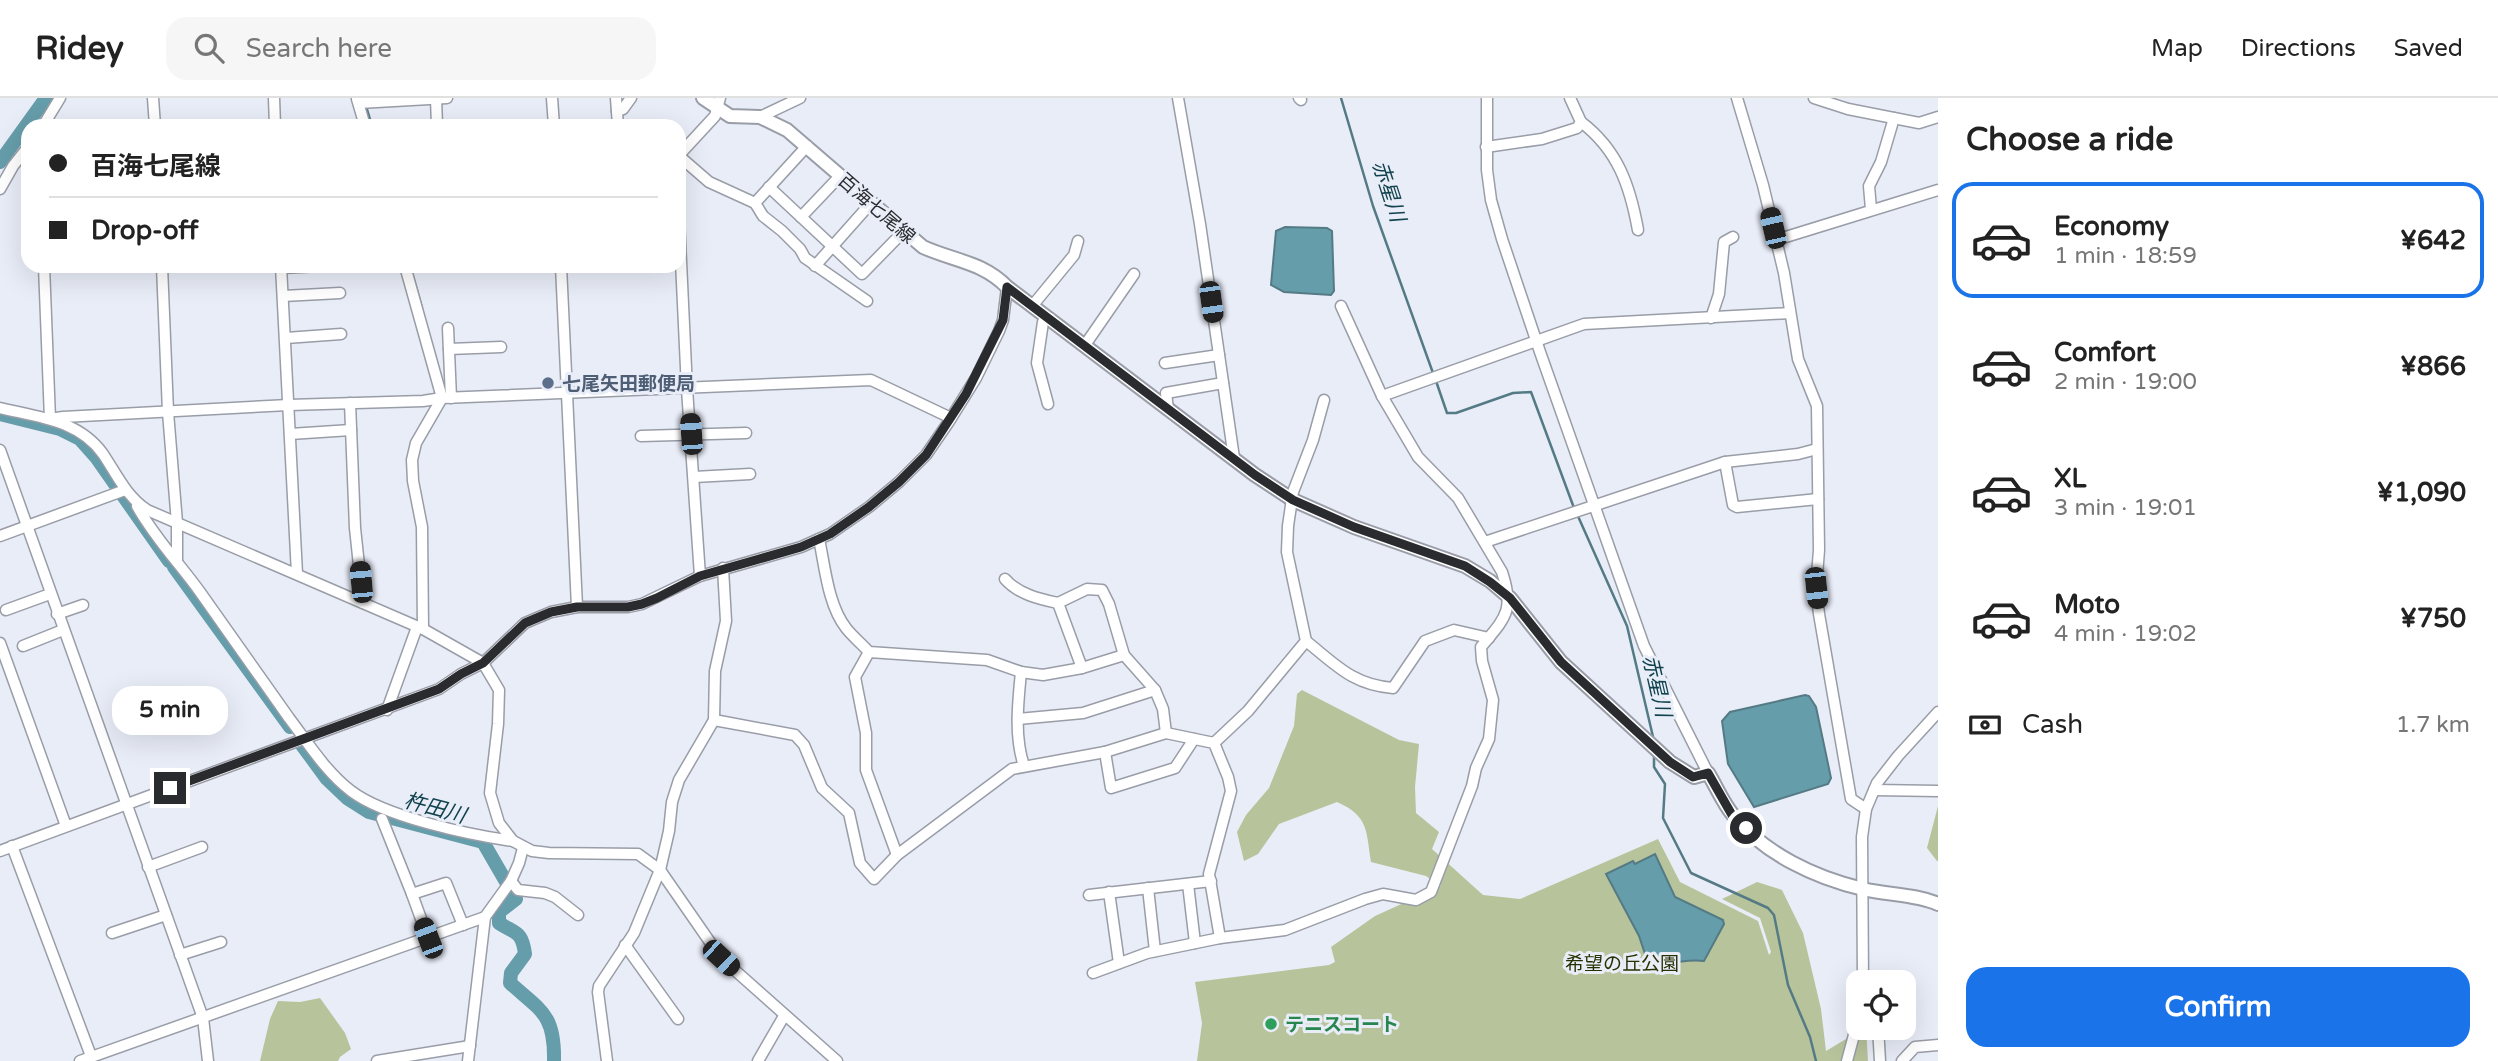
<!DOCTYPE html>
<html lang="en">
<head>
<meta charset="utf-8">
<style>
	:root { --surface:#fff; --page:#f6f6f6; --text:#222; --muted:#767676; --line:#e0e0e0; --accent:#1a73e8 }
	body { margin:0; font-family:"Varela Round","Noto Sans JP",sans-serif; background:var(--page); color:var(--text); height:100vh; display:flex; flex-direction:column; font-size:26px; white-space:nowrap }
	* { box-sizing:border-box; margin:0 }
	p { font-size:23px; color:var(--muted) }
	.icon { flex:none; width:38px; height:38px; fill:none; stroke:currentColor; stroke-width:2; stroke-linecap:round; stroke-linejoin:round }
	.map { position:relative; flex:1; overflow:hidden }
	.drawer { display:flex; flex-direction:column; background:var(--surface); width:560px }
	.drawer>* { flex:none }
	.top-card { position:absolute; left:21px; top:21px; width:665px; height:154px; border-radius:21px; box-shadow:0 7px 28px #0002; display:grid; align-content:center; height:154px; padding:0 28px; background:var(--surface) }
	.controls { position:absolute; left:1846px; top:872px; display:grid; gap:14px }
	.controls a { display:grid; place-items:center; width:70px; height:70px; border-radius:14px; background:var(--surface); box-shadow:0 7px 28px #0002; font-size:35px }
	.end { position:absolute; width:32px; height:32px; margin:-16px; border:9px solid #2a2b2f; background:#fff; box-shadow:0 0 0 4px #fff }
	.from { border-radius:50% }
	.bubble { position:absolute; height:49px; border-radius:21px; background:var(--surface); box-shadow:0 7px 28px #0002; font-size:23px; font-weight:700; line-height:49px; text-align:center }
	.car { position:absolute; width:21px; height:42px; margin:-21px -10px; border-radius:9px; box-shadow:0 0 5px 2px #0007; background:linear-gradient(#222 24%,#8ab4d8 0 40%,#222 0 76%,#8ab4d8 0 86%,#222 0) }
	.top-card b { display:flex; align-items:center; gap:24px; height:66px; font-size:26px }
	.top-card b+b { border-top:2px solid var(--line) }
	.top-card i { width:18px; height:18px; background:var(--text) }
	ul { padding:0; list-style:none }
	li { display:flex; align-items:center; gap:21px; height:116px; margin:0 14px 10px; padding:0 14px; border:4px solid transparent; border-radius:21px }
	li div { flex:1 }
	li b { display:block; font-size:26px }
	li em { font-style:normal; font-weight:700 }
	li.selected { border-color:var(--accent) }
	li>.icon { width:63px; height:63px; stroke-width:1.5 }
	h2 { padding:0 28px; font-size:32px; line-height:84px }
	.pay { display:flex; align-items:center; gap:18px; height:77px; padding:0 28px; font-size:26px }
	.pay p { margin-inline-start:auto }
	.cta { display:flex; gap:14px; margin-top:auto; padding:14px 28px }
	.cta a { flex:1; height:80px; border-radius:21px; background:var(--accent); color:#fff; font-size:28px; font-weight:700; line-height:80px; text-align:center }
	header { display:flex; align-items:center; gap:42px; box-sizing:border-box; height:98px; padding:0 35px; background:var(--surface); border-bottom:2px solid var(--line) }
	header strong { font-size:33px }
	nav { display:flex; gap:38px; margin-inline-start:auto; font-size:24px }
	.search { width:490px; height:63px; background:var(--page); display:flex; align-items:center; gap:18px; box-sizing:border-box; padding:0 24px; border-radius:21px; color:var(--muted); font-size:26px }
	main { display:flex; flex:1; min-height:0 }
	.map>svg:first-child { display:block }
</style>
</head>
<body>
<header>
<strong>Ridey</strong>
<div class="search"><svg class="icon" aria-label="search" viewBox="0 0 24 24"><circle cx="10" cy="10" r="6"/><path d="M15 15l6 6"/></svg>Search here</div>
<nav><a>Map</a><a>Directions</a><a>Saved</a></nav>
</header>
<main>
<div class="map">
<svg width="1938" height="963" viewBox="0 0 1938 963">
	<rect width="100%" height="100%" fill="#e9edf8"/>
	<g fill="#b7c39b">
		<path d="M1302,592l97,50 20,4 -4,43 1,26 23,19 -7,17 51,46 37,4 138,-60 22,43 78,39 11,34 2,-3 -11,-34 -38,-19 35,-17 25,8 21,43 18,76 5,42 40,-24 2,34h-671l5,-38 -7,-41 134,-17 6,-3 -4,-15 44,-31 66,-30 -15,-10 -55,-14c-5,-31 -2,-46 -34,-60l-58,22 -21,30 -14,7 -7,-29 9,-17 23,-27 25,-62 3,-32z"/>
		<path d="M1938,708v55h-1l-10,-13z"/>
		<path d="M320,900l25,35 6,16 -11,8 -2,4h-78l10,-42 8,-18 22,1z"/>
	</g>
	<g fill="#669daa" stroke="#547b85" stroke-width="2">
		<path d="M1285,129l42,1 5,3 2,60 -3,4 -47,-3 -13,-7 5,-54z"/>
		<path d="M1805,597l4,1 7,11 15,71 -3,6 -74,23 -26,-43 -6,-43 8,-9z"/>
		<path d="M1655,756l20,43 48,23 1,4 -20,37c-22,-3 -35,7 -57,-1l-8,-24 -33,-62 27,-13 2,3z"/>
	</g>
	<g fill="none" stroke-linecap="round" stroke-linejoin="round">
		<g stroke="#547b85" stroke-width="2.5">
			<path d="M1341,0l32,108 60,167"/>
			<path d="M366,8l6,20"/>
			<path d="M410,168l12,42"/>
			<path d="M1436,283l11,32h9l57,-20 18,-1 43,116"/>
			<path d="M1577,416l50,112 27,115"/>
			<path d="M1654,657v12l11,17 -2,34 28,55 77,35 6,7 14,70 22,52 6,24"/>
		</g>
		<g stroke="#669daa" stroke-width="14">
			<path d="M0,64l46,-64"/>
			<path d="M0,316l60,15 20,10 16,18 73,104"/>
			<path d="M174,469l116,160"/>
			<path d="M302,647l25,34 20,19 22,14 114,30 33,57 -17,13v11c17,11 23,8 26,31l-14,19 -1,10c31,28 45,31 44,78"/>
		</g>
		<defs>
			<g id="minor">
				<path d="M153,0l2,28"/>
				<path d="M274,0l1,28"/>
				<path d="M436,0l1,28"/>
				<path d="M552,0l2,28"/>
				<path d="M616,0l2,28"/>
				<path d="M1178,0l22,126 34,234"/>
				<path d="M1299,0l2,2"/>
				<path d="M1487,0v72l4,30 11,39 38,113 104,294 64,127"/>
				<path d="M1737,0l26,87 21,88 14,86 19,47 2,144 -3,38 3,26 32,185 15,10"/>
				<path d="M1814,0l34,11 71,14 19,-6"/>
				<path d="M357,1l8,27"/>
				<path d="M359,5l88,-5"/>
				<path d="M617,13l6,-2 8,-11"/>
				<path d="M760,19l40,-19"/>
				<path d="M1581,24c37,28 49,64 57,108"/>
				<path d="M43,28l17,-28"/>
				<path d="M1486,49l56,-8 35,-11 4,-6 -11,-24"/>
				<path d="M679,57l36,-39 5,-18"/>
				<path d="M679,58l30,26 46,21 8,13 19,15 18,18 5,9 62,43"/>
				<path d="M769,89l93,87 41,-42"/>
				<path d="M0,91l13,-23 15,-19"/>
				<path d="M755,105l52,-57"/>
				<path d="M1871,111l-2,-23 12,-24 13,-44"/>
				<path d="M801,119l39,-41"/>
				<path d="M679,121l8,170 13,187"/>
				<path d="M1776,142l162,-50"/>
				<path d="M44,168l6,153 13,-2 226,-12 134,-4 19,-3 429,-18 80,38"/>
				<path d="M162,168l6,146 9,111v39"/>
				<path d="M281,168l16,308"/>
				<path d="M405,168l37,132 -26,45 -4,17 1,21 9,46 1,102"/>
				<path d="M561,168l16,341"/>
				<path d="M815,168l56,-63"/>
				<path d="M282,170l39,-2"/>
				<path d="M283,198l57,-3"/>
				<path d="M1033,207l41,-50 4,-14"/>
				<path d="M1711,220l8,-24 5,-52 9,-5"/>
				<path d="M448,230l3,70"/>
				<path d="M286,240l55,-4"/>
				<path d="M1085,247l49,-71"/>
				<path d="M449,251l52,-2"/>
				<path d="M1165,265l54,-8"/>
				<path d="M1382,298l202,-72 206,-11"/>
				<path d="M350,305l5,125 8,75"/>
				<path d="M1048,306l-11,-41 6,-41 7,-4"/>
				<path d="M0,310c38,9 79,12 103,46 14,21 23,42 44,56l276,119 60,34 16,27 -1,34 -8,69 9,30 14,18 19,10 17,2 89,1 22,16 61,88 116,103"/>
				<path d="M1168,311l-2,-16 57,-10"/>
				<path d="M290,336l61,-4"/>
				<path d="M641,338l105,-3"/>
				<path d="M1817,351l-19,5 -73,8 8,43 4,2 81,-8"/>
				<path d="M0,352l203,568 5,43"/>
				<path d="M694,379l56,-3"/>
				<path d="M137,408c17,31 42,57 63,86 30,42 59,84 89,126 19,25 37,54 62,73 34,26 119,44 162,50"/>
				<path d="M0,438l125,-46"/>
				<path d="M819,441c6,28 9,66 27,89 7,9 16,16 23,24l118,8 34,12 22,3 39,-7 42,-13"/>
				<path d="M1485,444l240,-80"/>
				<path d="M1005,481c13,15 34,20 53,24"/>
				<path d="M6,512l44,-16"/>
				<path d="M57,516l26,-9"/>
				<path d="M1306,543c30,24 47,44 87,47l32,-47 29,-11 35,8"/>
				<path d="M0,545l66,183"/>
				<path d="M23,548l40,-16"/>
				<path d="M869,554l-14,25 11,56v37l31,85"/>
				<path d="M1082,570l-24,-65 29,-14 15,1 7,14 15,51 31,35 8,19 3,24"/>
				<path d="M1021,574c-3,31 -7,64 3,94"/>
				<path d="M387,612l30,-83"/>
				<path d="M1018,621l65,-6 72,-23"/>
				<path d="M714,622l81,15 9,10 18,43 27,25 11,50 14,16 23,-24 115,-86 93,-17 61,-19 48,10 14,34 3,14 -22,83 11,64"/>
				<path d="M1214,645l34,-32 58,-70 -19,-89 1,-26 5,-34 20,-52 11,-40"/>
				<path d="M1105,654l6,36 64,-20 19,-29"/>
				<path d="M1874,692l64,1"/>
				<path d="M382,721l30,75"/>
				<path d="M12,748l79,210"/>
				<path d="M0,753l439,-162 22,-15 22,-11 42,-40 26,-11 26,-5h51l14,-3 58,-28 101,-29 29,-13 39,-27 30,-25 27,-27 22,-32 28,-45 23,-47 4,-11 4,-33"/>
				<path d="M148,769l54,-20"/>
				<path d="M511,783l7,9 27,3 10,4 23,18"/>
				<path d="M1188,786l7,59"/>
				<path d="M1148,790l7,63"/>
				<path d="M1109,794l10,71"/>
				<path d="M1089,797l122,-14"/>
				<path d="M112,835l54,-18"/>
				<path d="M428,840l-16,-44 34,-11 17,42"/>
				<path d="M625,847l53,74"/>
				<path d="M180,857l41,-13"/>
				<path d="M1093,875l54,-20 73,-15 65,-8 80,-31 18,-5 33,6 15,-8 41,-106 4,-18 13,-29 4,-39 -11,-39 -1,-14c24,-29 34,-36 21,-75l-44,-74 -40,-41 -36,-61 -41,-90"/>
				<path d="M1863,884l-1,-145 4,-28 11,-26 21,-27 40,-44"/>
				<path d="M1878,929l2,34"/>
				<path d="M80,963l405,-144"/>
				<path d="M377,963l93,-15"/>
				<path d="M468,963l17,-144 26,-36 8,-18 4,-15"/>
				<path d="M607,963l-9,-69 1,-6 35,-53 26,-63 9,-39 3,-29 7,-22 35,-60 1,-49 11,-50 -3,-53"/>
				<path d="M758,963l26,-45"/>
				<path d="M1847,963l11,-41"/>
				<path d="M1902,963l13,-14 23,-2"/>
			</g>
			<path id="major" d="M703,0l27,18 30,1 27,13 136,117c31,14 60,15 84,40l248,188 38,25 61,27 111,39 25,15 20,17 51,64 109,100 24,15 14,-4c8,13 15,30 25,42 31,39 83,63 130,74 24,6 52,5 75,15"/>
		</defs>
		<use href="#minor" stroke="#999da7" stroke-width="13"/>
		<use href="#major" stroke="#999da7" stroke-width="16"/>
		<use href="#minor" stroke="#fff" stroke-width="10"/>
		<use href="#major" stroke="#fff" stroke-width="12"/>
	</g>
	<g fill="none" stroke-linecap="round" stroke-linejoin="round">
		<path stroke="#2a2b2f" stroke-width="9" d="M170,690l269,-99 22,-15 22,-11 42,-40 26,-11 26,-5h51l14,-3 15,-6 43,-22 101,-29 29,-13 39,-27 30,-25 27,-27 40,-61 37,-74 4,-33 248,188 38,25 61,27 111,39 25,16 20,16 51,64 109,100 23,15 15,-4 24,42 14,13"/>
	</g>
	<circle fill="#5c6f8a" stroke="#e9edf8" stroke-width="2.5" cx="548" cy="285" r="7"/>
	<circle fill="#2e9e5b" stroke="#e9edf8" stroke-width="2.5" cx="1271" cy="926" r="7"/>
	<g text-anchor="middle" stroke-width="6" stroke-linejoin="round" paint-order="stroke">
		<g font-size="19" fill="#2a2b2f" stroke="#e9edf8">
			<text transform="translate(877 110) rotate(41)" y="7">百海七尾線</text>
		</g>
		<g font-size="19" font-weight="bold" fill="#4e5e75" stroke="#e9edf8" text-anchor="start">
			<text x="562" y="292">七尾矢田郵便局</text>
		</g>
		<g font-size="19" fill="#273100" stroke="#e9edf8">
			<text x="1622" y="872">希望の丘公園</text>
		</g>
		<g font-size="19" font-weight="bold" fill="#27864d" stroke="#e9edf8" text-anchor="start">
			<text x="1285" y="933">テニスコート</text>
		</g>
		<g font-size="21" font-style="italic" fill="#11434e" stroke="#e9edf8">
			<text transform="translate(1389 93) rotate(72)" y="7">赤星川</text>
			<text transform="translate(1657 588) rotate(77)" y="7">赤星川</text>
			<text transform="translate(435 710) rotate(15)" y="7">杵田川</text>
		</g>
	</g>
</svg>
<div class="controls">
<a><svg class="icon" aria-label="locate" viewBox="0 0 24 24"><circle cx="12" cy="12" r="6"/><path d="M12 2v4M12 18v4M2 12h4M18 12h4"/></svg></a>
</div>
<i class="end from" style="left:1746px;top:730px"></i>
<i class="end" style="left:170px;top:690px"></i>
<div class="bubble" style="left:112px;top:588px;width:116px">5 min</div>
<i class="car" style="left:1773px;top:130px;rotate:347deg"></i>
<i class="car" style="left:1211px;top:204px;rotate:172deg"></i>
<i class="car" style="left:691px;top:336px;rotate:356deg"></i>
<i class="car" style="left:361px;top:484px;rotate:355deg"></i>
<i class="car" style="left:1816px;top:490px;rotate:174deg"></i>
<i class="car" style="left:428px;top:840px;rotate:339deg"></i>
<i class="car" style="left:721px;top:860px;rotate:133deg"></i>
<div class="top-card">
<b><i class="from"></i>百海七尾線</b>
<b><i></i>Drop-off</b>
</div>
</div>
<section class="drawer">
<h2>Choose a ride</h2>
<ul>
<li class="selected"><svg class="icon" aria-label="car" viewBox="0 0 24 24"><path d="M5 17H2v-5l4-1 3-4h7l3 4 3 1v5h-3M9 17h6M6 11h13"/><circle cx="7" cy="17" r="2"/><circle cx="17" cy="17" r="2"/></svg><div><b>Economy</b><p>1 min · 18:59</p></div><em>¥642</em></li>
<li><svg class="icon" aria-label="car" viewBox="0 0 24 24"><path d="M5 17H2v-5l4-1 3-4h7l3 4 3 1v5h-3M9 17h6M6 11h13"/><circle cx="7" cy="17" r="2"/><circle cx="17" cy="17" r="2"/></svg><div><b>Comfort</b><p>2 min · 19:00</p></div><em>¥866</em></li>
<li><svg class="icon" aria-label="car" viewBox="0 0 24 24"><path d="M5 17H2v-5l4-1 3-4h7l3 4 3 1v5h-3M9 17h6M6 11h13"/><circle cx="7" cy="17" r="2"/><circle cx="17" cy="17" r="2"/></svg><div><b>XL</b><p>3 min · 19:01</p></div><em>¥1,090</em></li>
<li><svg class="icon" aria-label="car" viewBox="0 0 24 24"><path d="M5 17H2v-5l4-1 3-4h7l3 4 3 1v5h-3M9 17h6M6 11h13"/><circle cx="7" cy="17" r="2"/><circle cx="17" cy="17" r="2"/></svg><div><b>Moto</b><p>4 min · 19:02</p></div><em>¥750</em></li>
</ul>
<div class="pay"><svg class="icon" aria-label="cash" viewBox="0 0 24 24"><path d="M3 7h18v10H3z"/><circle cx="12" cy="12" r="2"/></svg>Cash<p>1.7 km</p></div>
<div class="cta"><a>Confirm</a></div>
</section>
</main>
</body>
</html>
